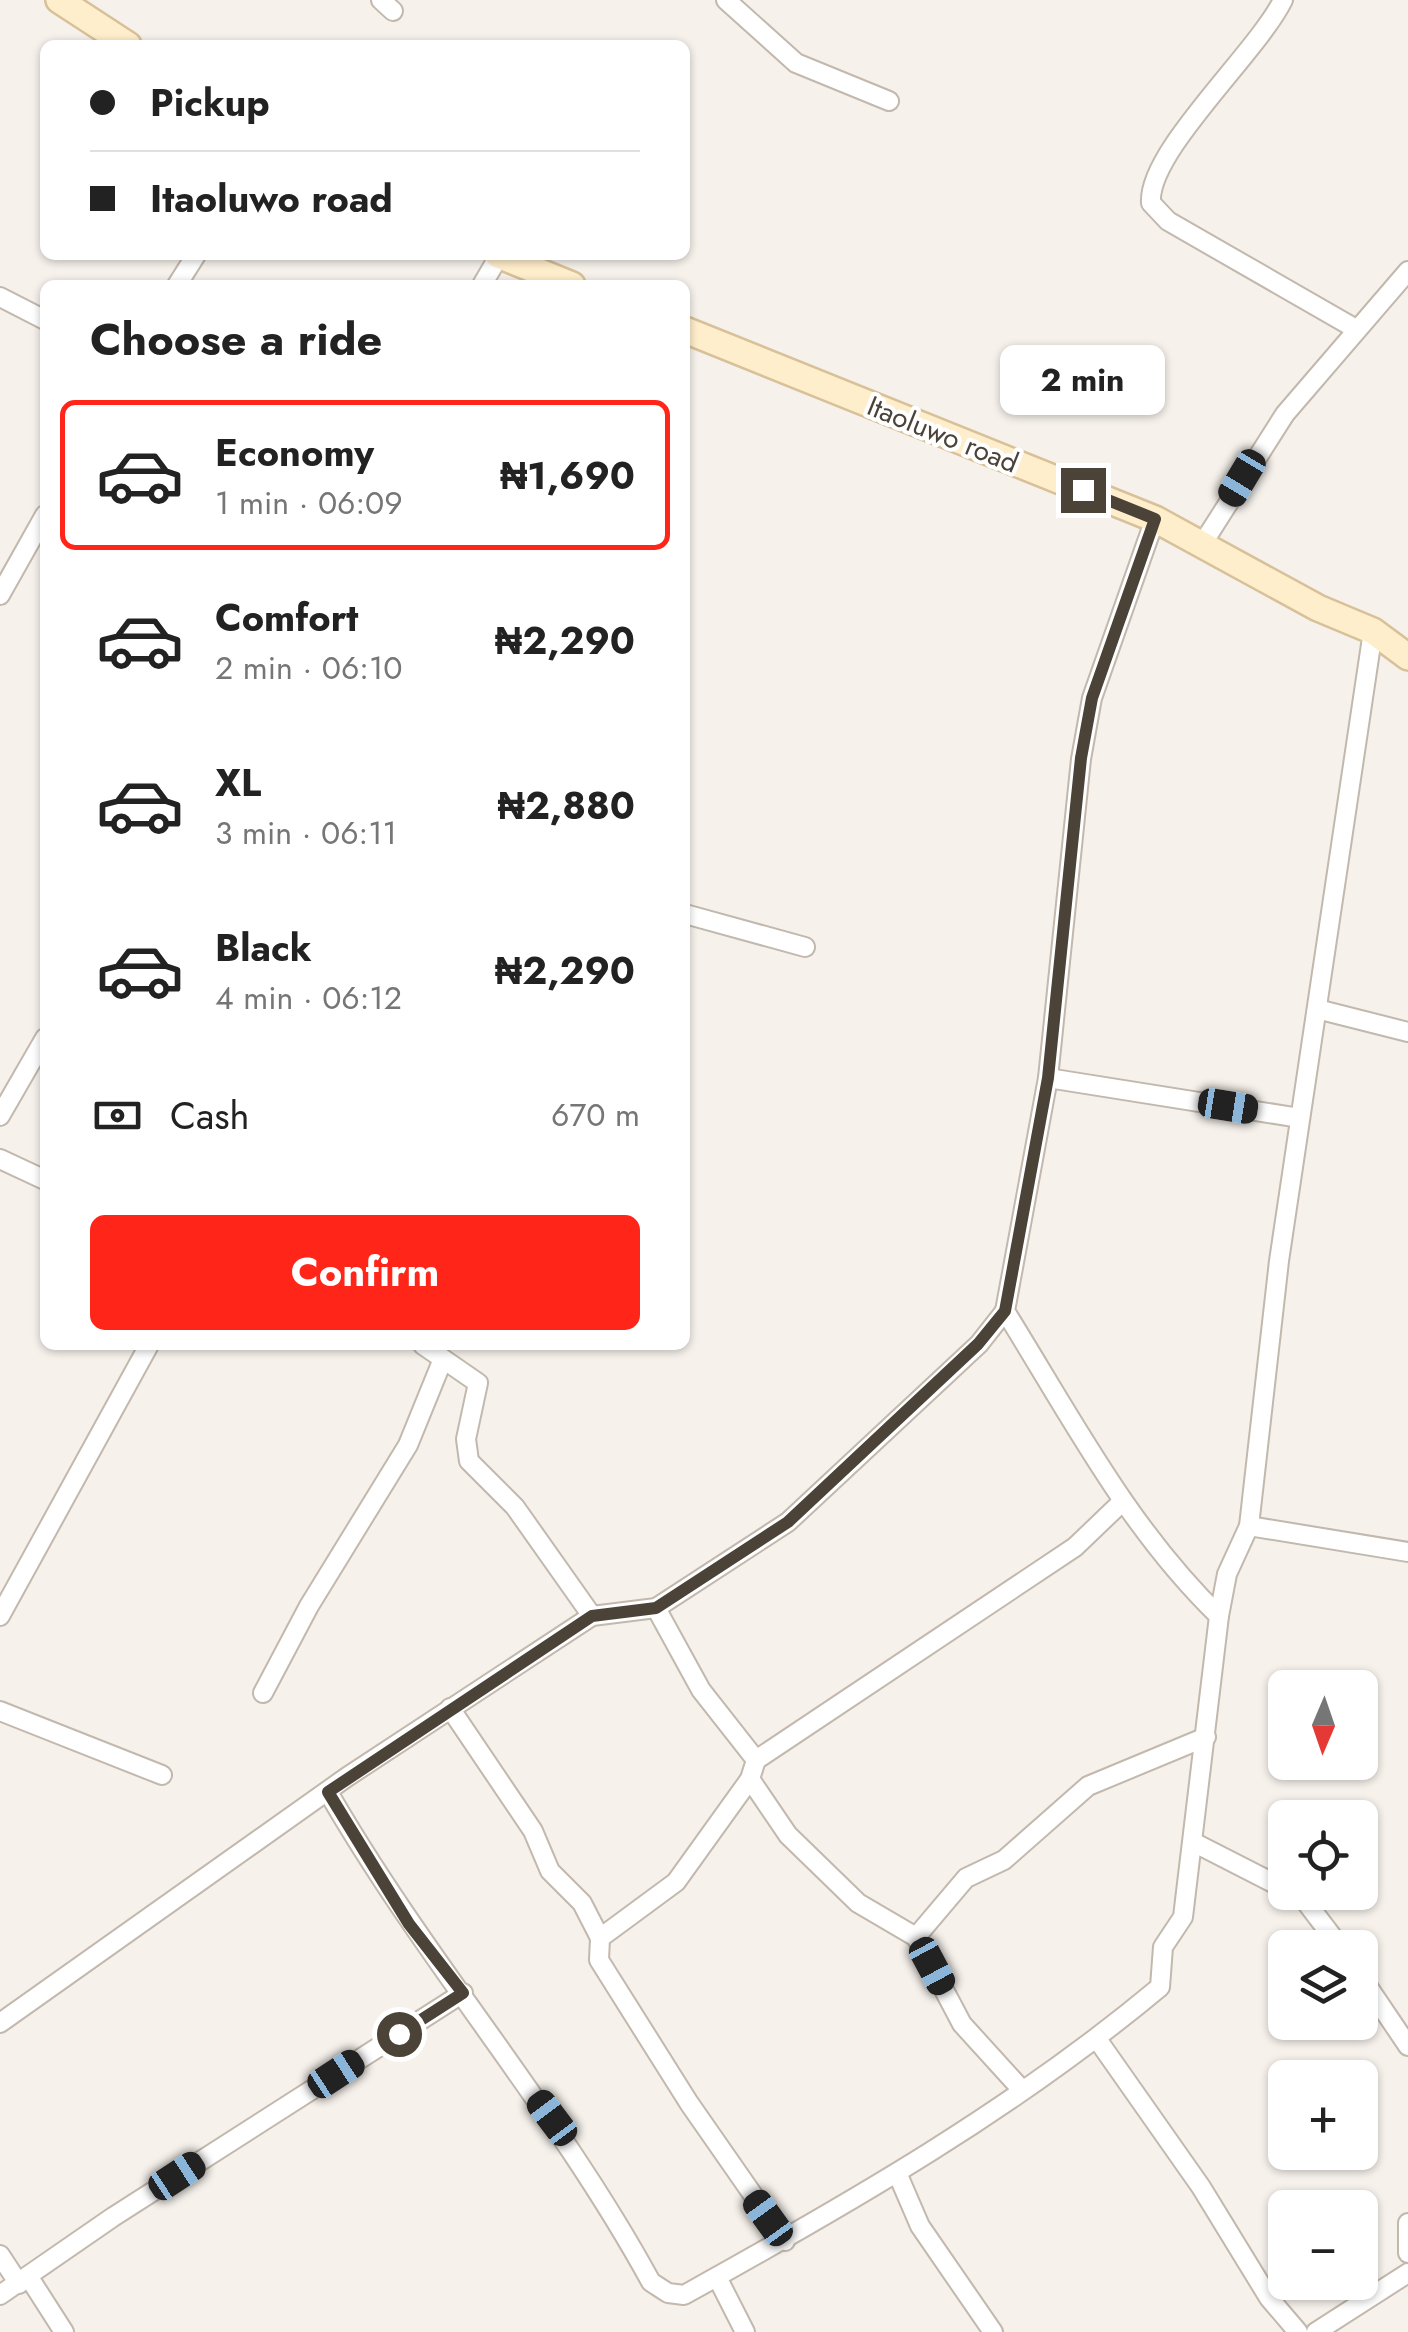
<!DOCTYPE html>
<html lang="en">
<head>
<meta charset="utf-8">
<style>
	:root { --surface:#fff; --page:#f6f6f6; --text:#222; --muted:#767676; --line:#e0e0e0; --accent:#ff2519 }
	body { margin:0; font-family:Jost,sans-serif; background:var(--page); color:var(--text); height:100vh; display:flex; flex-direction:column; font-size:38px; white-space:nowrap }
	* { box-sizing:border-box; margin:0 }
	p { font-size:32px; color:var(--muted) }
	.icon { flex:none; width:55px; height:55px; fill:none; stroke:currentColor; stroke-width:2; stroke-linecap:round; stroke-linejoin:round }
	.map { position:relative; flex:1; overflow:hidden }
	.panel { position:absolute; left:40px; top:280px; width:650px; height:1070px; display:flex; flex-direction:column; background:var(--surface); border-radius:15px; box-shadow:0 2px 8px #0004 }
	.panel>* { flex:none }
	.hud { position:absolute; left:40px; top:40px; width:650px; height:220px; border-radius:15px; box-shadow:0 2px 8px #0004; display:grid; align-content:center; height:220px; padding:0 50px; background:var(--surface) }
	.needle { width:65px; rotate:182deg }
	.tools { position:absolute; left:1268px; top:1670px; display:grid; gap:20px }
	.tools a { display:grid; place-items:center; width:110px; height:110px; border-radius:15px; background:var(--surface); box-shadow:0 2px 8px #0004; font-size:50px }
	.end { position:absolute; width:45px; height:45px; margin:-22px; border:12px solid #4b4238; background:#fff; box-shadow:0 0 0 5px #fff }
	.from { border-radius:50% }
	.bubble { position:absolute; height:70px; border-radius:15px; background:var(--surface); box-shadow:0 2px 8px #0004; font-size:32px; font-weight:700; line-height:70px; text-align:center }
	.car { position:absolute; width:30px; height:60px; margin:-30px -15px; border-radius:12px; box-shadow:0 0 8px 2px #0007; background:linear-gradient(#222 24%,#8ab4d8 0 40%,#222 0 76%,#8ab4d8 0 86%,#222 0) }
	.hud b { display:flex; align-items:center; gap:35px; height:95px; font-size:38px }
	.hud b+b { border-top:2px solid var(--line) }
	.hud i { width:25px; height:25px; background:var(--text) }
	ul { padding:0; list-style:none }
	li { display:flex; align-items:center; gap:30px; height:150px; margin:0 20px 15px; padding:0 30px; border:5px solid transparent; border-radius:15px }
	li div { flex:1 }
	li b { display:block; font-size:38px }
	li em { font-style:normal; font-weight:700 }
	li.on { border-color:var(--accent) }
	li>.icon { width:90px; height:90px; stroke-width:1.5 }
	h2 { padding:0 50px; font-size:45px; line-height:120px }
	.pay { display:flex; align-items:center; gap:25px; height:110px; padding:0 50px; font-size:38px }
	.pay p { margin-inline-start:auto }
	.button { display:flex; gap:20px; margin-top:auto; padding:20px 50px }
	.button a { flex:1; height:115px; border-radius:15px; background:var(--accent); color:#fff; font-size:40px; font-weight:700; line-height:115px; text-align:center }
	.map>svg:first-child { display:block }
</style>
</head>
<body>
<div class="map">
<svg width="1408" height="2332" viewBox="0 0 1408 2332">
	<rect width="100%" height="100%" fill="#f6f1eb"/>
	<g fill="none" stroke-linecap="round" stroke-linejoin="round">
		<defs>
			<g id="street">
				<path d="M381,0l12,11"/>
				<path d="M726,0l70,63 93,38"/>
				<path d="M1283,0c-26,53 -136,152 -132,203l17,18 188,108"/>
				<path d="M177,285l19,-30"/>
				<path d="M482,285l17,-29"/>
				<path d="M0,297l45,23"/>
				<path d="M1155,519l-63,179 -11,61 -33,319 -43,233c66,106 124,218 214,305"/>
				<path d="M1203,543l82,-129 123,-143"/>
				<path d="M0,595l45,-80"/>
				<path d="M685,914l120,33"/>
				<path d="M1317,1009l91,23"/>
				<path d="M1048,1078l252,40"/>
				<path d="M0,1116l45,-78"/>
				<path d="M0,1159l45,21"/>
				<path d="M423,1345l55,38 -12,56 3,22 46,46 77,109"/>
				<path d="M1249,1526l159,26"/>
				<path d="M656,1608l45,82 55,70 319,-213 48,-46"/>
				<path d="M0,1616l149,-271"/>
				<path d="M263,1693l46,-87 99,-161 35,-86"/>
				<path d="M450,1708l83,123 17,40 32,32 18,35"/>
				<path d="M0,1711l162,64"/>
				<path d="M756,1760l-6,19 -74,103 -76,56 -1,22 90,143 96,138"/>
				<path d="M750,1779l38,56 70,68 58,34 46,87 60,66"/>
				<path d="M328,1792c98,170 229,318 323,490l17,11 16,2c166,-92 330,-186 476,-308l3,-40 20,-30 36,-301 8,-42 22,-48 30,-265 94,-630"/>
				<path d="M1193,1842l92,47"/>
				<path d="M1292,1892l14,10 35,46"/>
				<path d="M916,1937l50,-59 38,-18 84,-74 118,-49"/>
				<path d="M1360,1975l48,71"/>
				<path d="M0,2023l347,-246 245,-161 64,-8 132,-86 191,-178 26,-33"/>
				<path d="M1097,2039l104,148 68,111 29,34"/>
				<path d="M898,2175l22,51 73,106"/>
				<path d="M1408,2223v30"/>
				<path d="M0,2255l19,29"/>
				<path d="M717,2277l28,55"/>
				<path d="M30,2279l34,53"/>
				<path d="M0,2295l113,-78 350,-224"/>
				<path d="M1316,2332l92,-59"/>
			</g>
			<g id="secondary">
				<path d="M59,0l69,45"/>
				<path d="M498,255l74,30"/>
				<path d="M685,330l470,189 163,89 55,23 35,26"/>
			</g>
		</defs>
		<use href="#street" stroke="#c2b8ad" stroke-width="22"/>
		<use href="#secondary" stroke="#d8c199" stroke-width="30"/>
		<use href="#street" stroke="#fff" stroke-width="18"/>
		<use href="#secondary" stroke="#fec" stroke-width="25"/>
	</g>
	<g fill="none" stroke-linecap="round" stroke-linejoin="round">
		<path stroke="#4b4238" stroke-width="12" d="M399,2034l64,-41 -54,-69 -81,-132 264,-176 64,-8 132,-86 190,-178 27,-33 43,-233 33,-320 11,-60 63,-179 -72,-29"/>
	</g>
	<g text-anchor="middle" stroke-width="8" stroke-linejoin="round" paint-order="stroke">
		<g font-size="28" fill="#4b4238" stroke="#fff">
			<text transform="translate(943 434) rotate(22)" y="10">Itaoluwo road</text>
		</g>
	</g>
</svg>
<div class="tools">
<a><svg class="needle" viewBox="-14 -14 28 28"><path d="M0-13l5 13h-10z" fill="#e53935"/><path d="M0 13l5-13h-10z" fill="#767676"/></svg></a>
<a><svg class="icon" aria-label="locate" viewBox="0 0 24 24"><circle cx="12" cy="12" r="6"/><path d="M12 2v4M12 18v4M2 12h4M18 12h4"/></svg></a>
<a><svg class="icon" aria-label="layers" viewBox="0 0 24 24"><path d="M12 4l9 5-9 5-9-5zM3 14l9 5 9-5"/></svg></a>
<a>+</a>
<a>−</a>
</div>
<i class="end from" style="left:399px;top:2034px"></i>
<i class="end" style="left:1083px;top:490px"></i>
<div class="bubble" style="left:1000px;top:345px;width:165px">2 min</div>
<i class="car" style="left:1242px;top:478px;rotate:211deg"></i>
<i class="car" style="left:1228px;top:1106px;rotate:99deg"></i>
<i class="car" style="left:932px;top:1966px;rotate:152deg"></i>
<i class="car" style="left:336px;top:2074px;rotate:57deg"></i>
<i class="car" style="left:552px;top:2118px;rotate:323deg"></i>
<i class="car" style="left:177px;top:2176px;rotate:57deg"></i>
<i class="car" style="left:768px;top:2218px;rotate:324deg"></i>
<div class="hud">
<b><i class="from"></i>Pickup</b>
<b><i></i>Itaoluwo road</b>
</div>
<section class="panel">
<h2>Choose a ride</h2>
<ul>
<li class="on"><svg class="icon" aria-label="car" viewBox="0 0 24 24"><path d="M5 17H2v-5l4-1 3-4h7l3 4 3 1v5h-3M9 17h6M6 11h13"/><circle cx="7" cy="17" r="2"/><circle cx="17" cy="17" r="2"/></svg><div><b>Economy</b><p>1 min · 06:09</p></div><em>₦1,690</em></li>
<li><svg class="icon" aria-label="car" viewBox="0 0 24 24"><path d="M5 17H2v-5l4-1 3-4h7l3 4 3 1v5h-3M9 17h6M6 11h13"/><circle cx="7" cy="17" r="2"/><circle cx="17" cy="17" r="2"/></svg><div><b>Comfort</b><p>2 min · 06:10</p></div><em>₦2,290</em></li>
<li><svg class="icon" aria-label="car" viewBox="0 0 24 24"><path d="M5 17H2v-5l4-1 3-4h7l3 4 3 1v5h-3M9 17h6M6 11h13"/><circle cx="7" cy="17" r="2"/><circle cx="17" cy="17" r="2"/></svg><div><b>XL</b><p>3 min · 06:11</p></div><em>₦2,880</em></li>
<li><svg class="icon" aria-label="car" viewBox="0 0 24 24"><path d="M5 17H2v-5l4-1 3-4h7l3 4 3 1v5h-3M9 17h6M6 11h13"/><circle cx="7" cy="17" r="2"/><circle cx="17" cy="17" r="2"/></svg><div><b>Black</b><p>4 min · 06:12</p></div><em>₦2,290</em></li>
</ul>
<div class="pay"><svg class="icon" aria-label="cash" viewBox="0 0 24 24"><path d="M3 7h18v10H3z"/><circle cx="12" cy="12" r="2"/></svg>Cash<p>670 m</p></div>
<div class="button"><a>Confirm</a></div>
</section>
</div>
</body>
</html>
